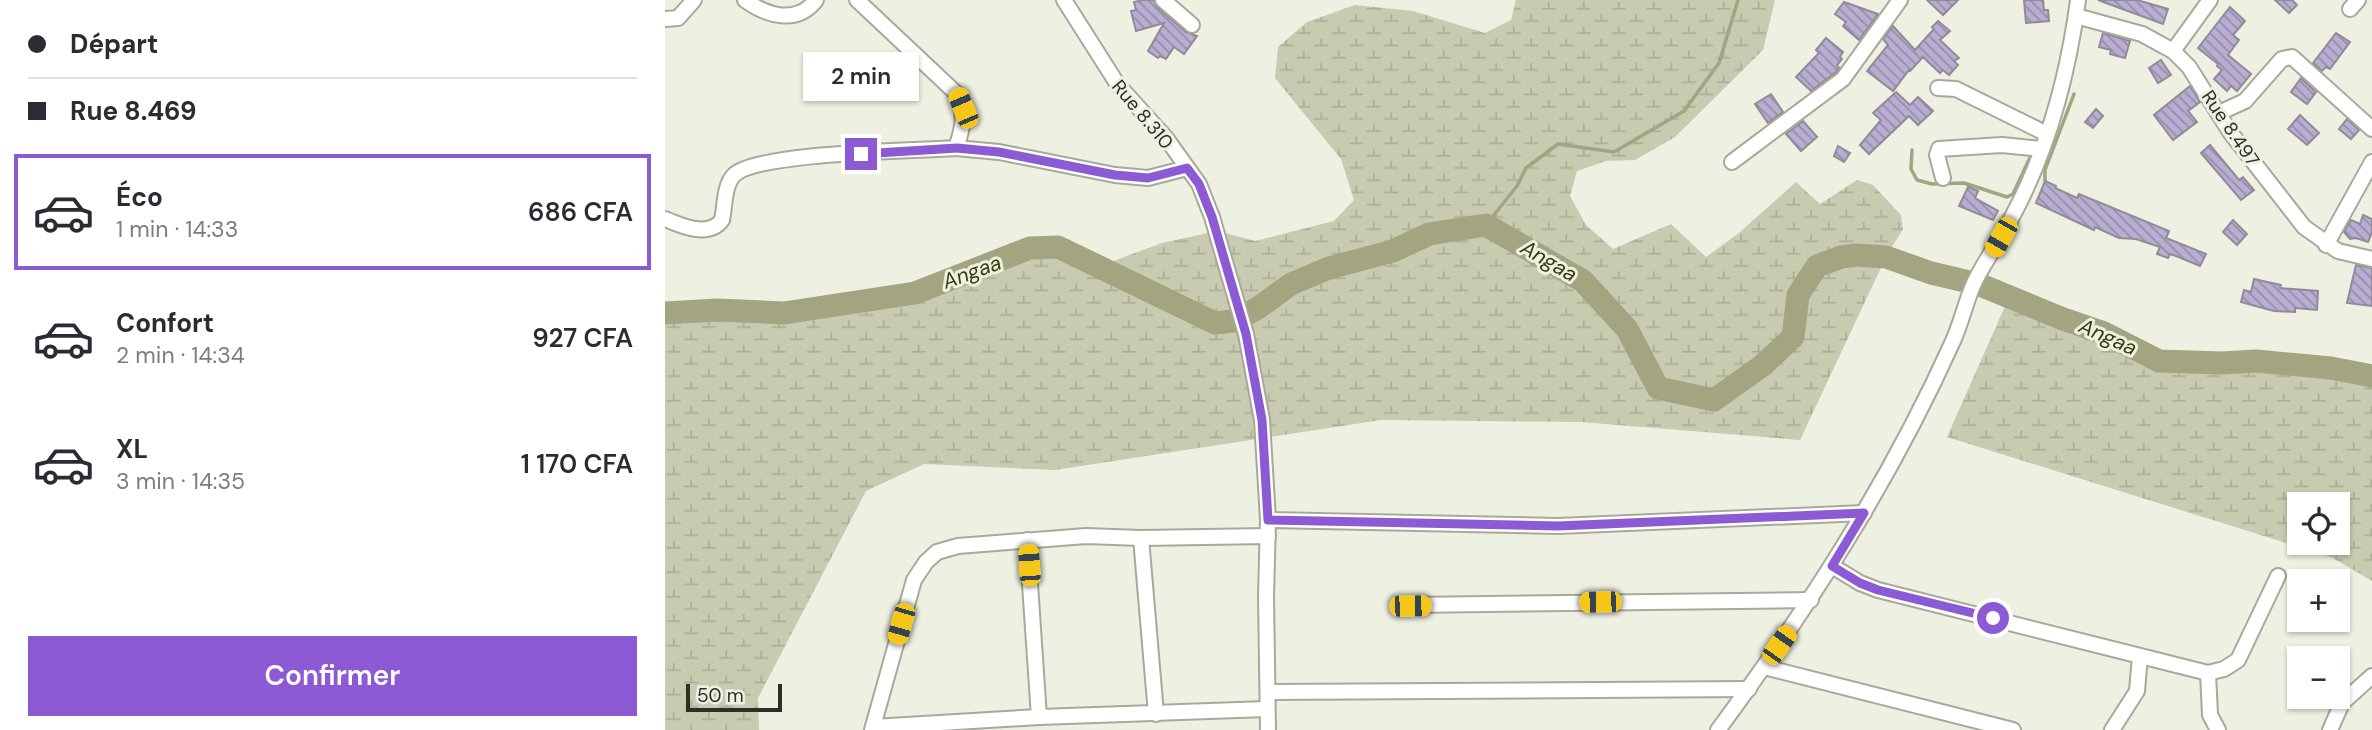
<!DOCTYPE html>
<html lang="fr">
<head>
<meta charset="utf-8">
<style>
	:root { --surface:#fff; --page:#f7f7f7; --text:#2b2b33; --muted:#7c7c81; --line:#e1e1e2; --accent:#8c5ad3 }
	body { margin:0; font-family:"DM Sans",sans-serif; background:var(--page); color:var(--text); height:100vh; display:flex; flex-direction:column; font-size:26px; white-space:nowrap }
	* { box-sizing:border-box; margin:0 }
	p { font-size:23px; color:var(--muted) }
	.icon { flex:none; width:38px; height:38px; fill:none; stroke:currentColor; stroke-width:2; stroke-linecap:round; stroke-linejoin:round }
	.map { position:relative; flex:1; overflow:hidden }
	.details { display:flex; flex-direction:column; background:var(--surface); width:665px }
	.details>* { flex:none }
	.top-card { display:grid; align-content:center; height:154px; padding:0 28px; background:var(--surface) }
	.fabs { position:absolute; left:1622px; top:492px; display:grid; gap:14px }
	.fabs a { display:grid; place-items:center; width:63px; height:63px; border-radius:0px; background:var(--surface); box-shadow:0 2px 5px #0004; font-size:35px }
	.scale { position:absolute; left:21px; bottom:18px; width:96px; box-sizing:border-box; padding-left:7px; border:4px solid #2e2e29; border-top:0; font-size:19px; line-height:24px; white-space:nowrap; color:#2e2e29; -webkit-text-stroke:5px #eef0e1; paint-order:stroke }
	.end { position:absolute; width:32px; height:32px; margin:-16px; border:9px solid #8c5ad3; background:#fff; box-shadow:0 0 0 4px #fff }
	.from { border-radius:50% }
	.bubble { position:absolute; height:49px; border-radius:0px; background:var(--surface); box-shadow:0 2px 5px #0004; font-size:23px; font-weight:600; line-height:49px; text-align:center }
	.car { position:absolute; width:21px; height:42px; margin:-21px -10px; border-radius:9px; box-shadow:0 0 5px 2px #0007; background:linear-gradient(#f5c518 24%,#345 0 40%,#f5c518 0 76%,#345 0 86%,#f5c518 0) }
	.top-card b { display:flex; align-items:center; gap:24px; height:66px; font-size:26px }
	.top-card b+b { border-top:2px solid var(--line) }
	.top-card i { width:18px; height:18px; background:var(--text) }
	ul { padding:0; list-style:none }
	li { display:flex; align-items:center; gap:21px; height:116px; margin:0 14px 10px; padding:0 14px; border:4px solid transparent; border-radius:0px }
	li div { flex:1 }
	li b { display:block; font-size:26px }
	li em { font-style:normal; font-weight:600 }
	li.active { border-color:var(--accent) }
	li>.icon { width:63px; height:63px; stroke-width:1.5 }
	.primary-button { display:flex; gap:14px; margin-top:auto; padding:14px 28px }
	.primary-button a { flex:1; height:80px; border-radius:0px; background:var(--accent); color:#fff; font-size:28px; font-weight:600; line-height:80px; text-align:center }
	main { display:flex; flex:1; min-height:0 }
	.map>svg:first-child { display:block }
</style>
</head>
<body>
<main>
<section class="details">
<div class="top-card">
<b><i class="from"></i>Départ</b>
<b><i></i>Rue 8.469</b>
</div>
<ul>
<li class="active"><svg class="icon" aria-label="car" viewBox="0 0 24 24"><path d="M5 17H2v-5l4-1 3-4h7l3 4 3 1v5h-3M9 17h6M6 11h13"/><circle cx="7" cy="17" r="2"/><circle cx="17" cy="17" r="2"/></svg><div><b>Éco</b><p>1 min · 14:33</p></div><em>686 CFA</em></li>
<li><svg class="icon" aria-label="car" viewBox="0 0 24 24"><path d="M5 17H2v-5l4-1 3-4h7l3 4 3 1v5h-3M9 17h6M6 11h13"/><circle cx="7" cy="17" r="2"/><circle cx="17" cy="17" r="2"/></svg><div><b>Confort</b><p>2 min · 14:34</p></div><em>927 CFA</em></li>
<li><svg class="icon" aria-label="car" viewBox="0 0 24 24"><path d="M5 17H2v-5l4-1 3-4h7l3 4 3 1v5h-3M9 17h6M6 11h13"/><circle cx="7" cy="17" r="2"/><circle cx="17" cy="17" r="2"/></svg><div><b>XL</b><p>3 min · 14:35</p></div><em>1 170 CFA</em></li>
</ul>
<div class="primary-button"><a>Confirmer</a></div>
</section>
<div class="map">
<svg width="1707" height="730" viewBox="0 0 1707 730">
	<defs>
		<pattern id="wetland-marsh" width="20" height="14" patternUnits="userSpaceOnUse" patternTransform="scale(1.75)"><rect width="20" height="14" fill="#c8cbb0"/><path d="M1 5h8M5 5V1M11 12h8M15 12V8" fill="none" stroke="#acaf97"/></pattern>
		<pattern id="building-back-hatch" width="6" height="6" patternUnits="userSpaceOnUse" patternTransform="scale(1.75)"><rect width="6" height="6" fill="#b9add1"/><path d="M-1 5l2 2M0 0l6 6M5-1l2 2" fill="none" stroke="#978daa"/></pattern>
	</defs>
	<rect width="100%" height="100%" fill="#eef0e1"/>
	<g fill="url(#wetland-marsh)" fill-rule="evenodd">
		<path d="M851,0h259l-12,50 -88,87 -40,23 -29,1 -29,10 -7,25 16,29 27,24 58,-25 35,33 33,-24 57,-51 24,22 37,-24 16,5 28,30 2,14 -17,28 -86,183 -219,-18 -200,-2 -326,50 -131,-6 -58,27 -108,207 1,32h-94v-417l52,-3 67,3 131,-20 54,-22 61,-23 12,-2 16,1 27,11 12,9 65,-24 55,-12 38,10 79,-20 20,-21 -13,-41 -66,-81 3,-31 29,-25 48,-17 58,6 72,22 26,-13z"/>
		<path d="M1345,295l53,24 41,14 55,28 63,2 34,-2 75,7 41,8v205l-41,-24 -384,-120zM1634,504h39v38h-39z"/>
	</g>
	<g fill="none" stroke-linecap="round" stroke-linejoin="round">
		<g stroke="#a2a580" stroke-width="3.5">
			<path d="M1247,150l-1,19 6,11 15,4 32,-1 43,14 6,-3 20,-43"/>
			<path d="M1380,181v-11l29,-76"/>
			<path d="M821,225l31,-39 9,-18 32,-24 56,8 70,-41 35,-48 19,-63"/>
		</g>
		<path stroke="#a2a580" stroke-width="23" d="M0,313l52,-3 67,3 131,-20 115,-45 28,-1 157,76 18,-2 25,-13 33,-24 38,-16 64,-17 36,-17 57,-9 97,56 44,48 31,59 56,12 49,-35 30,-28 5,-42 19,-29 24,-9 15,-2 30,2 45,16 47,11 85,35 41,14 55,28 63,2 34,-2 75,7 41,8"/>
	</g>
	<g fill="url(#building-back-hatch)" stroke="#8f8b99" stroke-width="2">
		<path d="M478,0h11l3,7 29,25 11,4 -13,18 -10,-7 -8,12 -6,-3 -2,2 -10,-7 16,-28 -28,8 -5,-20 5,-1 -2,-8z"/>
		<path d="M1262,0h31l-15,15z"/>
		<path d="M1359,0h19l1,10h4l1,11 -23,2z"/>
		<path d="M1433,0h39l31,9 -5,15z"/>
		<path d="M1610,0h17l5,5 -8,8z"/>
		<path d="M1179,2l34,12 -19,26 -16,-14 3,-4 -11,-8z"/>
		<path d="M1565,7l15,14 -12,14 6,5 -11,15 23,19 -14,17 -6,-5 -4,5 -13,-12 8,-9 -5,-4 1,-2 -20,-16z"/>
		<path d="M1273,21l12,10 -10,9 19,18 -5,3 4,4 -9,10 -6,-5 -3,3 -17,-16 -13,14 -1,-1 -16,21 -26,-20 21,-26 -5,-6 10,-13 22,24 19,-21 -2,-2z"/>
		<path d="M1438,33l27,8 -5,17 -15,-4 1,-4 -12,-3z"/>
		<path d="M1671,33l14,9 -20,27 -4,-2 -4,4 -9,-8z"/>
		<path d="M1161,38l17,14 -3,5 2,2 -5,6 2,3 -3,4 -25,19 -15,-14 23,-24 -3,-3z"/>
		<path d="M1496,60l10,15 -13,8 -9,-15z"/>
		<path d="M1636,78l15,14 -9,12 -16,-12z"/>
		<path d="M1525,86l10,16 -12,9 9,11 -24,18 -19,-25z"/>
		<path d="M1231,92l14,13 8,-8 15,14 -15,14 -9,-9 -40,38 -9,-9 21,-25 -8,-7z"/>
		<path d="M1106,94l12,18 -15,11 -13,-19z"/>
		<path d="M1431,109l7,7 -10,12 -8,-6z"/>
		<path d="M1635,115l19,18 -12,12 -19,-16z"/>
		<path d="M1682,119l12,11 -8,9 -12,-10z"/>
		<path d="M1138,121l14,16 -16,14 -15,-17z"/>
		<path d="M1545,145l29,35 4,-3 11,13 -13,10 -40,-47z"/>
		<path d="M1173,146l12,7 -6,9 -10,-6z"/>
		<path d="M1380,181l11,5 -1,2 22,10 2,-4 90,37 -3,7 40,16 -6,12 -24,-10 -6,-2 -2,4 -11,-4 3,-7 -24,-8 -17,-1 -24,-11 -1,3 -58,-27z"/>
		<path d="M1303,187l10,4 -3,7 23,13 -5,9 -34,-14z"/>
		<path d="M1698,215l9,4v13l-4,10 -12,-4 -6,1 -6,-7 7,-12 9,4z"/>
		<path d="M1568,220l14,14 -10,11 -14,-13z"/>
		<path d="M1691,265l16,3v38l-25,-3z"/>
		<path d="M1589,279l27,6 -1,3 38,3 -1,19 -22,-2v4l-21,-1 -33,-9 3,-12 7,2z"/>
	</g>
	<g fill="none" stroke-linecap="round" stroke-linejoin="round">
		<defs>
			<g id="minor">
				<path d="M80,0c22,16 52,25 71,0"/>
				<path d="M399,0l54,85 48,53 33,46 13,33 34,117 16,86 6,100 -2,76 2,134"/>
				<path d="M498,0l29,25"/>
				<path d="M1685,9l8,-9"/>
				<path d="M1411,16l66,18 31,17 16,16 41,65 74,95 34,24 34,8"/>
				<path d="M0,19l13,-1 16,-18"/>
				<path d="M1508,51l37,-51"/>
				<path d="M1273,88l18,1 91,45"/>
				<path d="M1554,113l26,-12 37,-42 10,-2 80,72"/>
				<path d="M291,148l43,4 116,23 33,3 39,-10"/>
				<path d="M1067,162l111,-83 57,-79"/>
				<path d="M1278,178l-6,-23 2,-6 63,-4 40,4"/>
				<path d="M0,219c16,7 44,19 57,1 3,-14 2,-35 12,-45 24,-23 182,-24 222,-27 7,-20 10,-34 1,-54l-100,-94"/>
				<path d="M1661,245l46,-83"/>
				<path d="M603,520l290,6 306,-13"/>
				<path d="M476,538l15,176"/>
				<path d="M362,540l12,177"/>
				<path d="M1167,566l28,17 18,7 330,83 16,-4 14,-9 40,-84"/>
				<path d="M745,605l401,-5"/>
				<path d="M1099,667l249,63"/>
				<path d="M1543,673l2,42 8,15"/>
				<path d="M603,692l481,-3"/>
				<path d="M208,727l166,-10 228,-8"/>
				<path d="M207,730l42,-150 12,-18 11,-10 21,-6 128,-10 55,2 127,-2"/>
				<path d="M1053,730c91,-123 172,-249 235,-389 9,-20 13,-41 22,-60 11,-22 26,-42 37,-64 36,-67 56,-142 66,-217"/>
				<path d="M1447,730l25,-39 3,-35"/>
				<path d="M1665,730l12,-27 30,-27"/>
			</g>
		</defs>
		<use href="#minor" stroke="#a8a99b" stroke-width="18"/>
		<use href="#minor" stroke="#fff" stroke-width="14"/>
	</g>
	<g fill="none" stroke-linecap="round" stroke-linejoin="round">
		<path stroke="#8c5ad3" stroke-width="9" d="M196,154l96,-6 42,4 116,23 33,3 39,-10 12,16 13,33 34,117 16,86 6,100 290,6 306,-13 -32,53 28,17 18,7 115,28"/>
	</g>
	<g text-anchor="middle" stroke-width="6" stroke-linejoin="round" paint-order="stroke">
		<g font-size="19" fill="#2e2e29" stroke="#eef0e1">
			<text transform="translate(478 114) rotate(50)" y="7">Rue 8.310</text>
			<text transform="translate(1566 128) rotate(56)" y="7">Rue 8.497</text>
		</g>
		<g font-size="21" font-style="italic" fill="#393b0d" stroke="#eef0e1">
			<text transform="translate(884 261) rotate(30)" y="7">Angaa</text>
			<text transform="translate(307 272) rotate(-20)" y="7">Angaa</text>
			<text transform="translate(1443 337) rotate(24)" y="7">Angaa</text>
		</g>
	</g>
</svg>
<div class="fabs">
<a><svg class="icon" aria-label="locate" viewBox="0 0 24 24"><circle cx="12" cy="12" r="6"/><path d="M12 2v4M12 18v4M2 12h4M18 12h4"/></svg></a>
<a>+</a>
<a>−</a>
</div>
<div class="scale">50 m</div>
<i class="end from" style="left:1328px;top:618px"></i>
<i class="end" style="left:196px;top:154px"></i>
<div class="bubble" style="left:138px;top:52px;width:116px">2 min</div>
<i class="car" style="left:298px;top:108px;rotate:337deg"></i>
<i class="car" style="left:1336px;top:237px;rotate:210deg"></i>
<i class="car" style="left:364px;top:565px;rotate:356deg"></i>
<i class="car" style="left:935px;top:602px;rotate:269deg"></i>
<i class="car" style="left:745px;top:606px;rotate:89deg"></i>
<i class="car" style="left:236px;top:624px;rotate:196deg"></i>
<i class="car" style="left:1114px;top:645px;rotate:35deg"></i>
</div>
</main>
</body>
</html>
